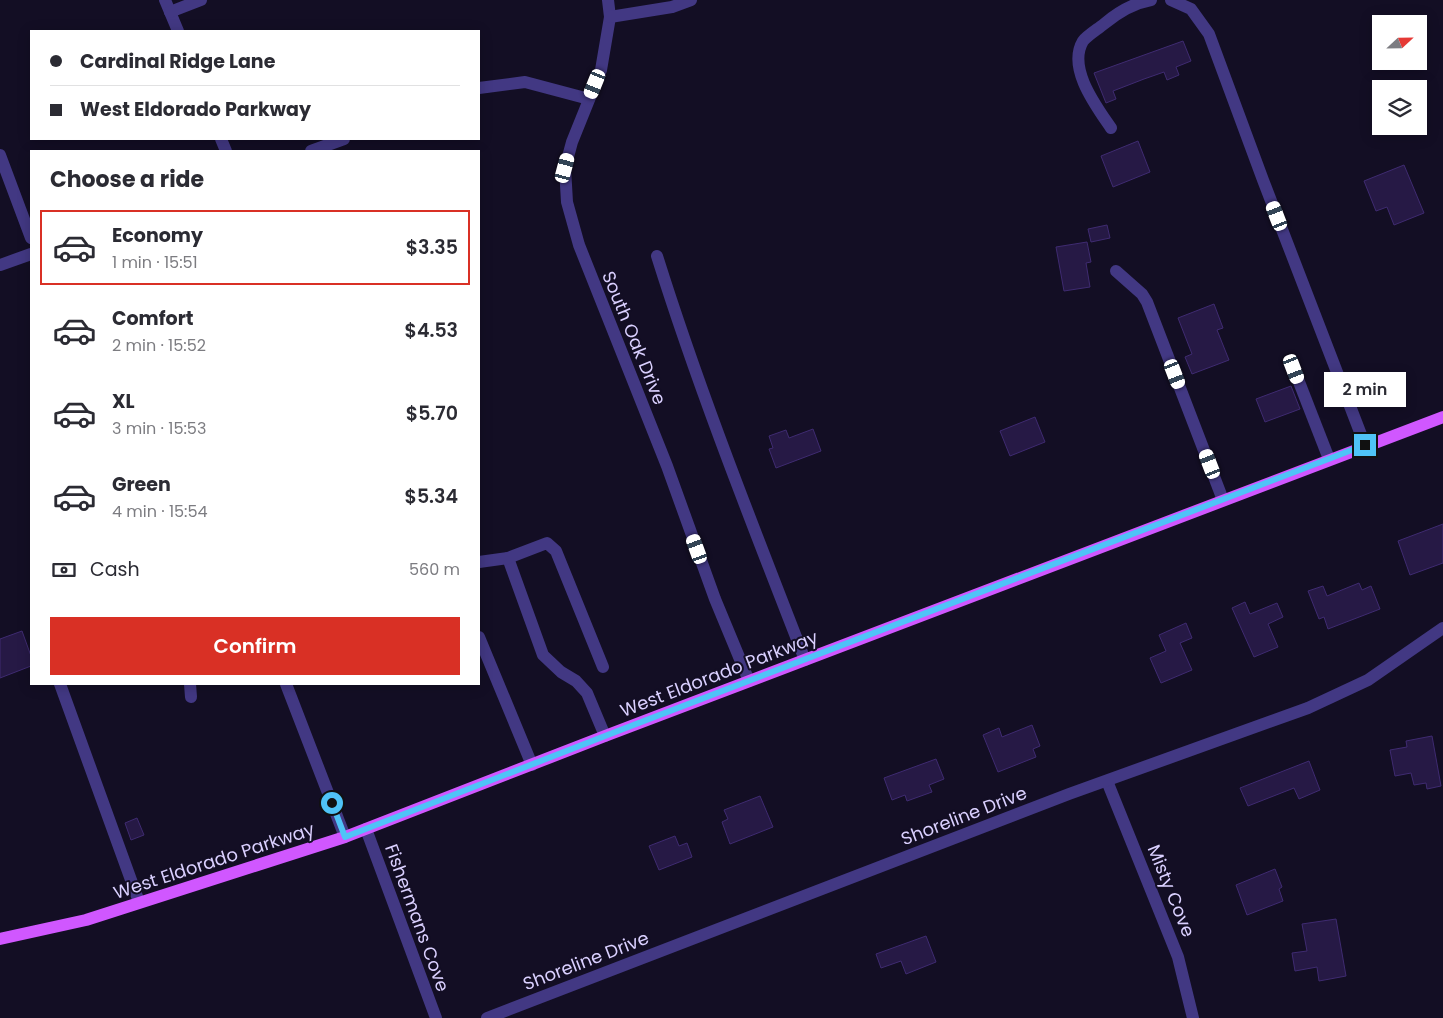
<!DOCTYPE html>
<html lang="en">
<head>
<meta charset="utf-8">
<style>
	:root { --surface:#fff; --page:#f7f7f7; --text:#2b2b33; --muted:#7c7c81; --line:#e1e1e2; --accent:#d93025 }
	body { margin:0; font-family:Poppins,sans-serif; background:var(--page); color:var(--text); height:100vh; display:flex; flex-direction:column; font-size:19px; white-space:nowrap }
	* { box-sizing:border-box; margin:0 }
	p { font-size:16px; color:var(--muted) }
	.icon { flex:none; width:28px; height:28px; fill:none; stroke:currentColor; stroke-width:2; stroke-linecap:round; stroke-linejoin:round }
	.map { position:relative; flex:1; overflow:hidden }
	.details { position:absolute; left:30px; top:150px; width:450px; height:535px; display:flex; flex-direction:column; background:var(--surface); border-radius:0px; box-shadow:0 2px 12px #0003 }
	.details>* { flex:none }
	.banner { position:absolute; left:30px; top:30px; width:450px; height:110px; border-radius:0px; box-shadow:0 2px 12px #0003; display:grid; align-content:center; height:110px; padding:0 20px; background:var(--surface) }
	.needle { width:32px; rotate:68deg }
	.fabs { position:absolute; left:1372px; top:15px; display:grid; gap:10px }
	.fabs a { display:grid; place-items:center; width:55px; height:55px; border-radius:0px; background:var(--surface); box-shadow:0 2px 12px #0003; font-size:25px }
	.end { position:absolute; width:22px; height:22px; margin:-11px; border:6px solid #4fc3f7; background:#111; box-shadow:0 0 0 2px #111 }
	.from { border-radius:50% }
	.bubble { position:absolute; height:35px; border-radius:0px; background:var(--surface); box-shadow:0 2px 12px #0003; font-size:16px; font-weight:600; line-height:35px; text-align:center }
	.car { position:absolute; width:15px; height:30px; margin:-15px -8px; border-radius:6px; box-shadow:0 0 4px 1px #0007; background:linear-gradient(#fff 24%,#345 0 40%,#fff 0 76%,#345 0 86%,#fff 0) }
	.banner b { display:flex; align-items:center; gap:18px; height:48px; font-size:19px }
	.banner b+b { border-top:1px solid var(--line) }
	.banner i { width:12px; height:12px; background:var(--text) }
	ul { padding:0; list-style:none }
	li { display:flex; align-items:center; gap:15px; height:75px; margin:0 10px 8px; padding:0 10px; border:2px solid transparent; border-radius:0px }
	li div { flex:1 }
	li b { display:block; font-size:19px }
	li em { font-style:normal; font-weight:600 }
	li.active { border-color:var(--accent) }
	li>.icon { width:45px; height:45px; stroke-width:1.5 }
	h2 { padding:0 20px; font-size:22px; line-height:60px }
	.pay { display:flex; align-items:center; gap:12px; height:55px; padding:0 20px; font-size:19px }
	.pay p { margin-inline-start:auto }
	.action { display:flex; gap:10px; margin-top:auto; padding:10px 20px }
	.action a { flex:1; height:58px; border-radius:0px; background:var(--accent); color:#fff; font-size:20px; font-weight:600; line-height:58px; text-align:center }
	.map>svg:first-child { display:block }
</style>
</head>
<body>
<div class="map">
<svg width="1443" height="1018" viewBox="0 0 1443 1018">
	<rect width="100%" height="100%" fill="#130e24"/>
	<g fill="#261945" stroke="#3f2b71">
		<path d="M1183,41l8,20 -15,6 3,8 -12,5 -3,-8 -20,7 -31,12 3,8 -10,4 -12,-30z"/>
		<path d="M1138,141l12,31 -37,15 -12,-31z"/>
		<path d="M1404,165l20,48 -30,12 -7,-18 -11,4 -12,-30z"/>
		<path d="M1107,225l3,13 -19,4 -3,-13z"/>
		<path d="M1087,242l4,20 -5,1 4,24 -26,4 -8,-44z"/>
		<path d="M1214,304l9,24 -6,2 12,30 -37,14 -7,-17 7,-3 -14,-36z"/>
		<path d="M1291,386l9,23 -35,13 -9,-23z"/>
		<path d="M1035,417l10,25 -35,14 -10,-25z"/>
		<path d="M813,429l8,22 -45,17 -7,-19 4,-1 -4,-12 17,-6 3,8z"/>
		<path d="M1443,524v39l-33,12 -12,-34z"/>
		<path d="M1359,583l3,7 9,-4 9,23 -52,20 -4,-12 -5,2 -11,-28 15,-5 4,10z"/>
		<path d="M1245,602l5,12 27,-11 6,14 -15,7 10,23 -24,10 -22,-49z"/>
		<path d="M1186,623l6,15 -12,5 12,27 -31,13 -11,-25 16,-7 -7,-16z"/>
		<path d="M22,631l9,25v10l-31,12v-39z"/>
		<path d="M1032,725l8,21 -7,3 3,8 -38,15 -15,-37 16,-7 3,9z"/>
		<path d="M1432,736l9,50 -14,3 -1,-6 -12,2 -3,-12 -16,3 -5,-26 17,-3 -1,-6z"/>
		<path d="M936,759l8,20 -15,6 3,7 -25,9 -2,-6 -13,5 -8,-22z"/>
		<path d="M1309,761l11,29 -21,9 -5,-11 -46,18 -8,-18z"/>
		<path d="M760,796l13,31 -43,17 -8,-22 6,-3 -4,-9z"/>
		<path d="M137,818l7,17 -13,5 -6,-17z"/>
		<path d="M675,836l4,10 8,-3 5,14 -33,13 -10,-24z"/>
		<path d="M1275,869l7,18 -3,2 4,12 -36,14 -11,-30z"/>
		<path d="M1336,919l10,57 -27,5 -2,-14 -22,4 -3,-18 15,-2 -5,-27z"/>
		<path d="M926,936l10,26 -30,12 -5,-13 -20,7 -5,-14z"/>
	</g>
	<g fill="none" stroke-linecap="round" stroke-linejoin="round">
		<g stroke="#423883" stroke-width="12">
			<path d="M165,0l13,31"/>
			<path d="M608,0l2,17 -9,53 -29,72 -7,26 2,34 12,43 88,221 48,133 34,82"/>
			<path d="M1171,0l20,9 18,25 54,146 102,265"/>
			<path d="M170,12l31,-12"/>
			<path d="M610,17l62,-10 19,-7"/>
			<path d="M479,88l46,-6 64,17"/>
			<path d="M1111,128c-15,-22 -44,-60 -28,-87 5,-6 15,-12 21,-17 13,-11 30,-21 47,-24"/>
			<path d="M221,139l5,12"/>
			<path d="M311,151l33,-12"/>
			<path d="M0,155l31,83"/>
			<path d="M657,256c43,137 96,270 148,404"/>
			<path d="M0,265l31,-11"/>
			<path d="M1116,271l26,23 5,8 76,198"/>
			<path d="M1294,369l35,90"/>
			<path d="M508,558l35,97 18,17 15,9 11,12 18,43"/>
			<path d="M479,562l29,-4 39,-15 9,8 47,116"/>
			<path d="M479,637l53,128"/>
			<path d="M60,684l79,218"/>
			<path d="M190,684l1,13"/>
			<path d="M286,684l59,153"/>
			<path d="M1107,781l71,176 15,61"/>
			<path d="M366,829l70,189"/>
			<path d="M487,1018l582,-224 239,-86 60,-28 75,-52"/>
		</g>
		<path stroke="#d057ff" stroke-width="12" d="M0,939l86,-19 259,-83 260,-101 838,-319"/>
	</g>
	<g fill="none" stroke-linecap="round" stroke-linejoin="round">
		<path stroke="#4fc3f7" stroke-width="6" d="M332,803l13,34 278,-108 742,-284"/>
	</g>
	<g text-anchor="middle" stroke-width="4" stroke-linejoin="round" paint-order="stroke">
		<g font-size="18" fill="#dad0ff" stroke="#130e24">
			<text transform="translate(634 338) rotate(68)" y="6">South Oak Drive</text>
			<text transform="translate(719 674) rotate(-21)" y="6">West Eldorado Parkway</text>
			<text transform="translate(964 816) rotate(-21)" y="6">Shoreline Drive</text>
			<text transform="translate(214 861) rotate(-18)" y="6">West Eldorado Parkway</text>
			<text transform="translate(1171 891) rotate(68)" y="6">Misty Cove</text>
			<text transform="translate(417 918) rotate(70)" y="6">Fishermans Cove</text>
			<text transform="translate(586 961) rotate(-21)" y="6">Shoreline Drive</text>
		</g>
	</g>
</svg>
<div class="fabs">
<a><svg class="needle" viewBox="-14 -14 28 28"><path d="M0-13l5 13h-10z" fill="#e53935"/><path d="M0 13l5-13h-10z" fill="#7c7c81"/></svg></a>
<a><svg class="icon" aria-label="layers" viewBox="0 0 24 24"><path d="M12 4l9 5-9 5-9-5zM3 14l9 5 9-5"/></svg></a>
</div>
<i class="end from" style="left:332px;top:803px"></i>
<i class="end" style="left:1365px;top:445px"></i>
<div class="bubble" style="left:1324px;top:372px;width:82px">2 min</div>
<i class="car" style="left:595px;top:84px;rotate:202deg"></i>
<i class="car" style="left:565px;top:168px;rotate:15deg"></i>
<i class="car" style="left:1277px;top:216px;rotate:339deg"></i>
<i class="car" style="left:1294px;top:369px;rotate:159deg"></i>
<i class="car" style="left:1175px;top:374px;rotate:159deg"></i>
<i class="car" style="left:1210px;top:464px;rotate:339deg"></i>
<i class="car" style="left:697px;top:549px;rotate:340deg"></i>
<div class="banner">
<b><i class="from"></i>Cardinal Ridge Lane</b>
<b><i></i>West Eldorado Parkway</b>
</div>
<section class="details">
<h2>Choose a ride</h2>
<ul>
<li class="active"><svg class="icon" aria-label="car" viewBox="0 0 24 24"><path d="M5 17H2v-5l4-1 3-4h7l3 4 3 1v5h-3M9 17h6M6 11h13"/><circle cx="7" cy="17" r="2"/><circle cx="17" cy="17" r="2"/></svg><div><b>Economy</b><p>1 min · 15:51</p></div><em>$3.35</em></li>
<li><svg class="icon" aria-label="car" viewBox="0 0 24 24"><path d="M5 17H2v-5l4-1 3-4h7l3 4 3 1v5h-3M9 17h6M6 11h13"/><circle cx="7" cy="17" r="2"/><circle cx="17" cy="17" r="2"/></svg><div><b>Comfort</b><p>2 min · 15:52</p></div><em>$4.53</em></li>
<li><svg class="icon" aria-label="car" viewBox="0 0 24 24"><path d="M5 17H2v-5l4-1 3-4h7l3 4 3 1v5h-3M9 17h6M6 11h13"/><circle cx="7" cy="17" r="2"/><circle cx="17" cy="17" r="2"/></svg><div><b>XL</b><p>3 min · 15:53</p></div><em>$5.70</em></li>
<li><svg class="icon" aria-label="car" viewBox="0 0 24 24"><path d="M5 17H2v-5l4-1 3-4h7l3 4 3 1v5h-3M9 17h6M6 11h13"/><circle cx="7" cy="17" r="2"/><circle cx="17" cy="17" r="2"/></svg><div><b>Green</b><p>4 min · 15:54</p></div><em>$5.34</em></li>
</ul>
<div class="pay"><svg class="icon" aria-label="cash" viewBox="0 0 24 24"><path d="M3 7h18v10H3z"/><circle cx="12" cy="12" r="2"/></svg>Cash<p>560 m</p></div>
<div class="action"><a>Confirm</a></div>
</section>
</div>
</body>
</html>
